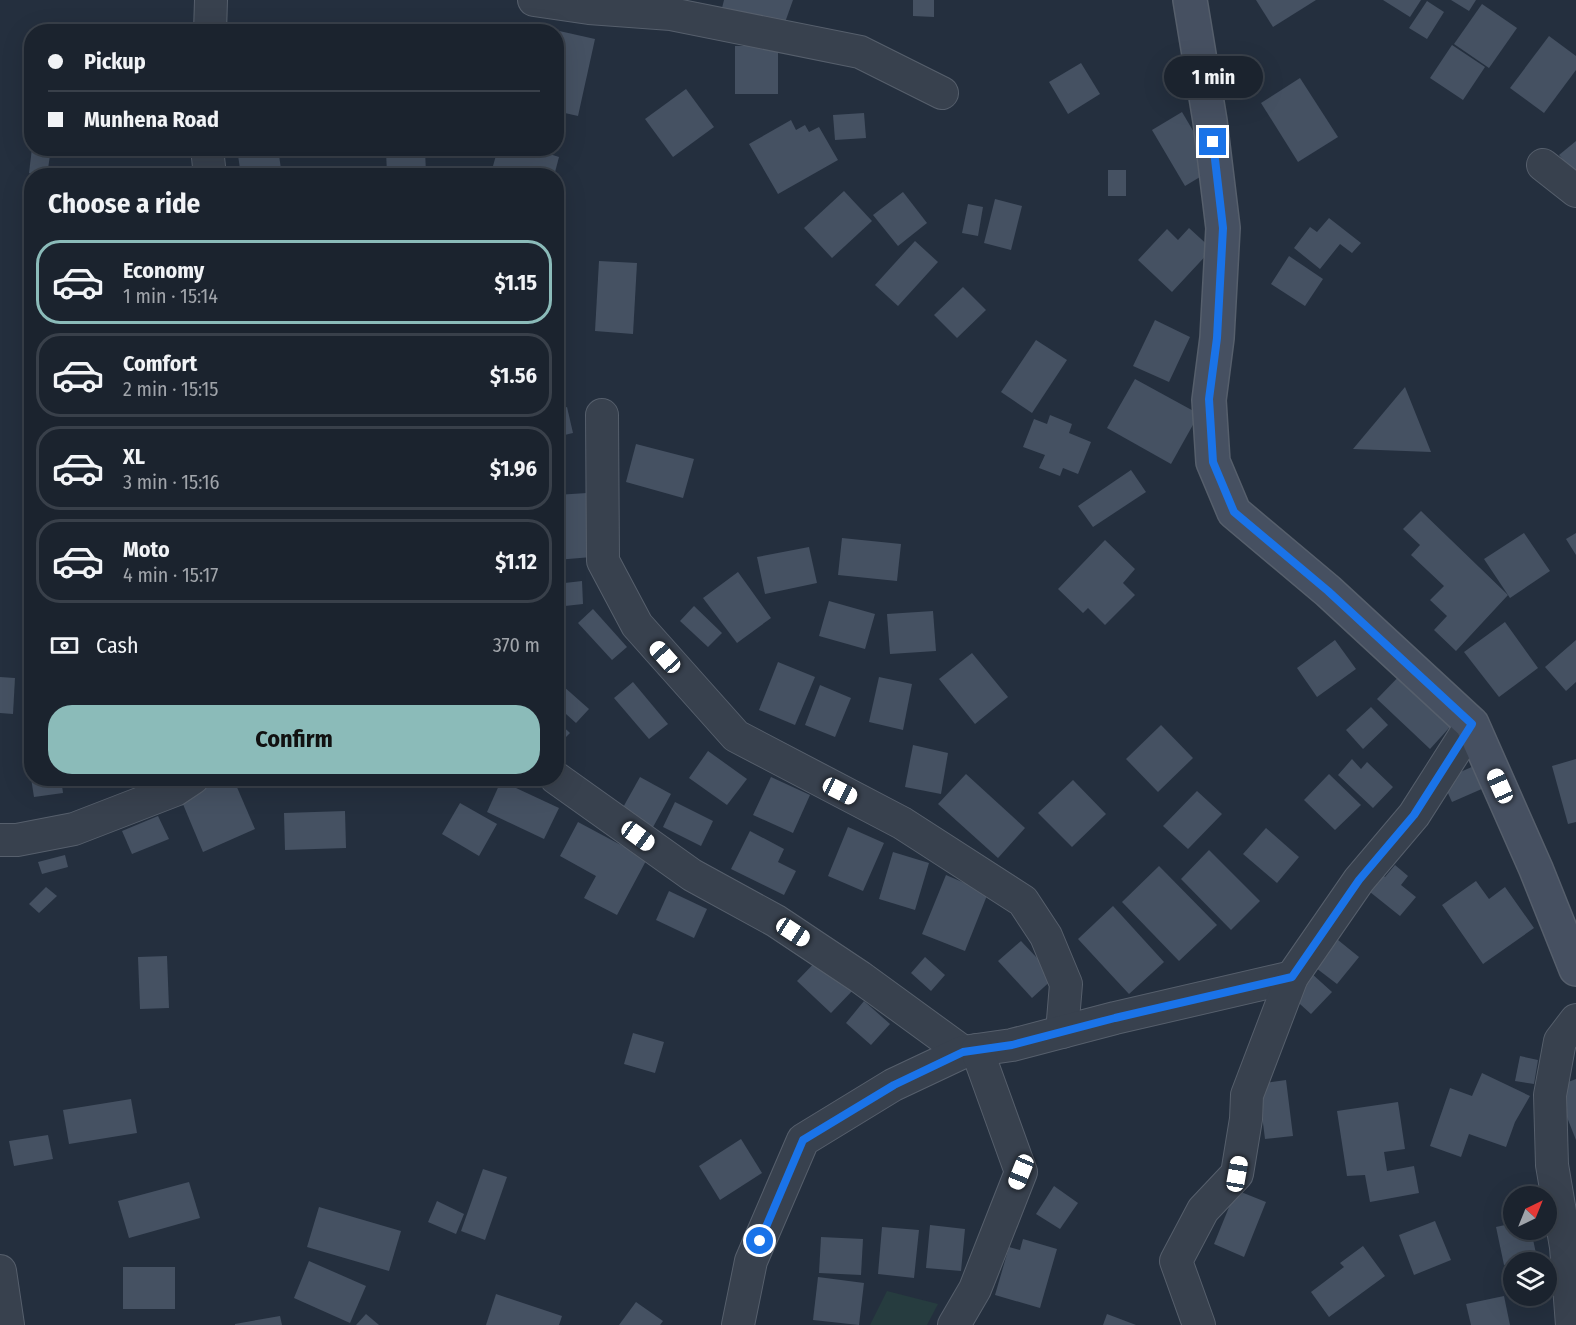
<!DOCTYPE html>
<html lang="en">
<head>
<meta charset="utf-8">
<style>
	:root { --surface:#1b232e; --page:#282f3a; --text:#f1f3f6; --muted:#a0a4aa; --line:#39404a; --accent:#8bbbb9 }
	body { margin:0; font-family:"Fira Sans Condensed",sans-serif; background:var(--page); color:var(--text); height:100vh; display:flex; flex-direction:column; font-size:22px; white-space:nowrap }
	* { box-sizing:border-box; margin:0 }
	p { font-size:20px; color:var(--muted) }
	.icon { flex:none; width:33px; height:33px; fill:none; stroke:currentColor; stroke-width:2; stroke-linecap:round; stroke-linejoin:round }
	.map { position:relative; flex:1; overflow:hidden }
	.side { position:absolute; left:24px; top:168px; width:540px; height:618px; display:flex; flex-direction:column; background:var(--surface); border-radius:24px; box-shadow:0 6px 24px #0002,0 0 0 2px var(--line) }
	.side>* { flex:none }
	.banner { position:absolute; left:24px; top:24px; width:540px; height:132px; border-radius:24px; box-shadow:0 6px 24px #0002,0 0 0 2px var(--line); display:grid; align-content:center; height:132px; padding:0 24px; background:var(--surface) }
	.needle { width:39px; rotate:43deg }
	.controls { position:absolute; left:1503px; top:1186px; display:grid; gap:12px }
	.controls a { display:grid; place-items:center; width:54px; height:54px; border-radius:50%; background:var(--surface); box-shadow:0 6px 24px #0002,0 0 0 2px var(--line); font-size:30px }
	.end { position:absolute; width:27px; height:27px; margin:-14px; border:8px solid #1a73e8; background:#fff; box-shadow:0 0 0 3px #fff }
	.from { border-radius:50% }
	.bubble { position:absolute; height:42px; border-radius:21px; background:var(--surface); box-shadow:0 6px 24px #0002,0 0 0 2px var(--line); font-size:20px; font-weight:700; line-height:42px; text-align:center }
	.car { position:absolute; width:18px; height:36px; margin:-18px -9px; border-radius:8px; box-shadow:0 0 4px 2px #0007; background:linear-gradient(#fff 24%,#345 0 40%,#fff 0 76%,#345 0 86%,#fff 0) }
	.banner b { display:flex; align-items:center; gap:21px; height:57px; font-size:22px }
	.banner b+b { border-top:2px solid var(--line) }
	.banner i { width:15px; height:15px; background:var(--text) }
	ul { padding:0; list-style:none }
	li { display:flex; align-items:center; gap:18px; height:84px; margin:0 12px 9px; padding:0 12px; border:3px solid var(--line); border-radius:24px }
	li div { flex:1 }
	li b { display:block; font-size:22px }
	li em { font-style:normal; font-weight:700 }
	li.current { border-color:var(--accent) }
	li>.icon { width:54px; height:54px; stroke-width:1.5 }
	h2 { padding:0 24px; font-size:27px; line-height:72px }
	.pay { display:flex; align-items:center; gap:15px; height:66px; padding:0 24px; font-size:22px }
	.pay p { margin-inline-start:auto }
	.action { display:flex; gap:12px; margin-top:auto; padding:12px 24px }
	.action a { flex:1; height:69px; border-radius:24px; background:var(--accent); color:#111; font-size:24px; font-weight:700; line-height:69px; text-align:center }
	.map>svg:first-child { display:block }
</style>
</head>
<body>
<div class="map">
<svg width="1576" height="1325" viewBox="0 0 1576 1325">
	<rect width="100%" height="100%" fill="#242f3e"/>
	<path fill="#263c3f" d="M887,1291l51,13 -11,21h-57z"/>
	<g fill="#455162">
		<path d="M724,0h69l-10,28 -61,-20z"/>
		<path d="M913,0h21v17l-21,-1z"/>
		<path d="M1256,0h60l-43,27z"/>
		<path d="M1383,0h38l-11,17z"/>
		<path d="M1451,0h25l-7,11z"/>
		<path d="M1427,1l17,11 -17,27 -18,-11z"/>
		<path d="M1482,4l35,24 -28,40 -35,-24z"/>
		<path d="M546,28l49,11 -17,77 -22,-5v-79h-11z"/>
		<path d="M1549,36l27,20v14l-32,43 -34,-25z"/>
		<path d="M1452,45l33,22 -22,33 -33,-22z"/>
		<rect x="735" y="46" width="43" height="48"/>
		<path d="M1081,63l19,31 -32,20 -19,-32z"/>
		<path d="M1300,78l38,59 -40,25 -37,-59z"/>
		<path d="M686,89l28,38 -41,30 -28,-38z"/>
		<path d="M1182,112l33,56 -30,18 -33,-56z"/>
		<path d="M864,113l2,25 -31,2 -2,-25z"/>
		<path d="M791,120l5,10 9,-5 4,7 10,-5 19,33 -60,34 -29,-50z"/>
		<path d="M1576,141v35l-17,-21z"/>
		<path d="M32,148h19l-4,28 -18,-3z"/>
		<path d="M237,148h41l4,28h-41z"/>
		<path d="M498,148h33l28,9 -5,19h-29l-32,-10z"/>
		<path d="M425,149l1,25 -39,1 -1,-25z"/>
		<rect x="1108" y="170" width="18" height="26"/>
		<path d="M844,191l28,30 -40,37 -28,-30z"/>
		<path d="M903,192l24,31 -29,23 -25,-31z"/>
		<path d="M995,199l27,7 -11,44 -27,-7z"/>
		<path d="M968,204l15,3 -5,29 -16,-3z"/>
		<path d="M1329,218l32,25 -9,10 -12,-9 -20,25 -26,-21 16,-21 7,5z"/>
		<path d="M1189,228l23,21 -40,43 -34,-32 29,-31 11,11z"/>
		<path d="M915,241l23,21 -40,44 -23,-21z"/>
		<path d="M1289,256l34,23 -18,27 -34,-22z"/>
		<path d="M599,261l38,2 -4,71 -38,-3z"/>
		<path d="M963,287l23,23 -29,28 -23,-23z"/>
		<path d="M1155,320l35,17 -21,45 -36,-16z"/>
		<path d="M1036,340l31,20 -35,53 -31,-21z"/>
		<path d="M1135,379l64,35 -28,50 -64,-36z"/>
		<path d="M1405,387l26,65 -78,-3z"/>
		<path d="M567,407l6,26 -17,4v-27z"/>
		<path d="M1050,415l22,9 -3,9 22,9 -13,32 -15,-6 -3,8 -21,-8 6,-13 -22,-8 11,-28 13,5z"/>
		<path d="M636,444l58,15 -11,39 -57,-16z"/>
		<path d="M1131,470l15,22 -53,35 -15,-21z"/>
		<path d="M587,493l5,64 -36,3v-65z"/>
		<path d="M1421,511l87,84 -52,56 -22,-21 13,-14 -17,-16 14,-14 -33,-31 9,-10 -17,-16z"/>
		<path d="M1524,533l26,38 -40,27 -26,-39z"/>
		<path d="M1576,533v22l-10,-16z"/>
		<path d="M842,538l59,6 -4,37 -59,-6z"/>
		<path d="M1105,540l30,29 -12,14 12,12 -30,30 -17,-17 -5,5 -25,-24z"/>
		<path d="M809,547l8,36 -52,11 -8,-37z"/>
		<path d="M738,572l33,46 -34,25 -34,-45z"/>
		<path d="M582,581l1,23 -27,3v-23z"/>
		<path d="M829,601l46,13 -10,35 -46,-13z"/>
		<path d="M27,602h5v29l-9,-2z"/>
		<path d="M694,606l28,27 -14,14 -28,-26z"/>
		<path d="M593,609l34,38 -15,13 -34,-37z"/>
		<path d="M933,611l3,40 -46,3 -3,-40z"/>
		<path d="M1505,622l33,46 -39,29 -35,-45z"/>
		<path d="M1335,640l21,29 -39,28 -20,-29z"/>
		<path d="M1576,640v42l-10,9 -21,-24z"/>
		<path d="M972,653l36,44 -33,27 -36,-45z"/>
		<path d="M778,662l37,15 -20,48 -36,-15z"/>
		<path d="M1407,668l52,49 -29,32 -53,-50z"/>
		<path d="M0,677l15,1 -2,36 -13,-1z"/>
		<path d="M879,677l33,7 -9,46 -34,-8z"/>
		<path d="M633,682l35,42 -19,15 -35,-41z"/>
		<path d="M820,685l31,13 -16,39 -30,-12z"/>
		<path d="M563,686l26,23 -13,14 -20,-18v-13z"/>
		<path d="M1371,707l17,18 -25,24 -17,-19z"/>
		<path d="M556,720l14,13 -14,14z"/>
		<path d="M1161,725l32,33 -35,34 -32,-33z"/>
		<path d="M913,745l35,8 -7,41 -36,-7z"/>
		<path d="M708,751l39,28 -20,26 -38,-27z"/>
		<path d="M1352,759l9,10 6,-7 26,25 -20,21 -35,-33z"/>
		<path d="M1576,759v63l-8,2 -16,-58z"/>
		<path d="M1474,766l10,22 -32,14 -10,-22z"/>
		<path d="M966,774l59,54 -27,30 -60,-54z"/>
		<path d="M1329,774l32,31 -26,25 -31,-30z"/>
		<path d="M640,777l31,17 -19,35 -31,-18z"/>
		<path d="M771,777l39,18 -17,38 -40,-18z"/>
		<path d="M31,778h30l2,15 -29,4z"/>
		<path d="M224,778h9l22,51 -52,23 -23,-55z"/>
		<path d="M1073,780l33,34 -34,33 -34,-34z"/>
		<path d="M501,781l58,27 -15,31 -57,-27z"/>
		<path d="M1197,791l25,23 -34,35 -25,-23z"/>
		<path d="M675,802l38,19 -12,25 -38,-19z"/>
		<path d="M460,803l37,21 -18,32 -37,-22z"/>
		<path d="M345,811l1,37 -61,2 -1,-37z"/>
		<path d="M158,816l11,23 -37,15 -10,-23z"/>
		<path d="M578,822l69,37 -30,56 -33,-17 12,-22 -36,-20z"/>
		<path d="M848,827l36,16 -21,48 -35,-15z"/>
		<path d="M1266,828l33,29 -22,26 -34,-29z"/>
		<path d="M750,831l34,18 -6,13 18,9 -12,24 -53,-26z"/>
		<path d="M1209,850l51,51 -29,29 -50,-51z"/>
		<path d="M893,852l36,11 -14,47 -36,-11z"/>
		<path d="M65,855l3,12 -26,7 -4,-12z"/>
		<path d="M1395,865l13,11 -7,9 15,12 -16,19 -35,-28 13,-17 7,6z"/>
		<path d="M1159,866l58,59 -38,36 -57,-59z"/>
		<path d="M946,875l42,18 -23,58 -43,-17z"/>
		<path d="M1476,881l13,18 16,-12 29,41 -51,36 -41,-59z"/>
		<path d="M46,887l11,9 -18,17 -10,-9z"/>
		<path d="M669,891l38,18 -13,29 -38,-18z"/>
		<path d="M1113,906l51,56 -35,32 -51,-55z"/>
		<path d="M1338,940l21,17 -22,27 -21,-16z"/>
		<path d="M1021,941l34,36 -23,21 -34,-37z"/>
		<path d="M167,956l2,52 -29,1 -2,-52z"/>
		<path d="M821,956l34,32 -24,25 -34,-32z"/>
		<path d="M925,957l20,18 -14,16 -20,-18z"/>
		<path d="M1311,973l21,19 -21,22 -21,-19z"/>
		<path d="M864,1001l26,23 -19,21 -25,-22z"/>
		<path d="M633,1033l31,9 -9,31 -31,-9z"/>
		<path d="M1520,1056l18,4 -4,24 -19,-3z"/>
		<path d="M1482,1073l48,23 -15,26 -9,25 -37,-13 -8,23 -31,-11 20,-58 22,8z"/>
		<path d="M1576,1079v61l-21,-53z"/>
		<path d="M1286,1080l7,56 -28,3 -7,-55z"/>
		<path d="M131,1099l6,34 -68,11 -6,-34z"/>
		<path d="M1398,1102l7,47 -21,3 3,19 27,-5 5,27 -49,9 -5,-27 -18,1 -10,-65z"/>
		<path d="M48,1135l5,24 -39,7 -5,-25z"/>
		<path d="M741,1139l21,34 -42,27 -21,-34z"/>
		<path d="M483,1169l24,8 -22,63 -24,-9z"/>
		<path d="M189,1182l11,36 -71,20 -11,-37z"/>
		<path d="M1054,1186l24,17 -18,26 -24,-15z"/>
		<path d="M1236,1190l30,12 -22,55 -30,-13z"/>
		<path d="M437,1201l27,13 -8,20 -28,-12z"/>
		<path d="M319,1207l82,24 -12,40 -82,-24z"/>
		<path d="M1435,1221l16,39 -37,15 -15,-40z"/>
		<path d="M1514,1223v7h17l6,28 -33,7 -8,-38z"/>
		<path d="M930,1225l35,4 -4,42 -35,-3z"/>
		<path d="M882,1227l37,3 -5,48 -36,-4z"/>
		<path d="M821,1237l42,2 -2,36 -42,-2z"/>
		<path d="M1023,1239l34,10 -17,59 -45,-13 14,-48 11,3z"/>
		<path d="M1363,1246l22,30 -56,41 -18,-25 33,-25 -4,-4z"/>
		<path d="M309,1261l57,25 -16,37 -56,-25z"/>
		<rect x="123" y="1267" width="52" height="42"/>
		<path d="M818,1277l46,6 -5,42 -46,-5z"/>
		<path d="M496,1294l66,22 -3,9h-73z"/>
		<path d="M1504,1296l6,29h-39l-5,-21z"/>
		<path d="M636,1302l27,19 -3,4h-41z"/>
		<path d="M366,1314l13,11h-23z"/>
		<path d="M1107,1314l29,11h-33z"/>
		<path d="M280,1316l2,9h-47v-1z"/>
	</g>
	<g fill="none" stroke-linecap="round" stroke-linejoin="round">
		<defs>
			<g id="street">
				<path d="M534,0l55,8 82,6 189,38 82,41"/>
				<path d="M210,32l1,-32"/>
				<path d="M207,148l3,28"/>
				<path d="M1543,165l33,26"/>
				<path d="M602,415l1,146 34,64 99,111 166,87 121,78 23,35 20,48 -4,48"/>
				<path d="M556,778l136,97 84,46 84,56 103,75 49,-7 103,-27 177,-41"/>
				<path d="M0,840h17l57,-11 101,-39 18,-12"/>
				<path d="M0,1271l8,54"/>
				<path d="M738,1325l13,-64 52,-121 90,-55 70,-33"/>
				<path d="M954,1325l21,-36 46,-117 -44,-122"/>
				<path d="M1199,1325l-23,-64 27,-51 34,-36 9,-55 1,-24 45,-118 67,-97 55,-65 58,-91"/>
				<path d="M1572,1325l-6,-78 -14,-82 -2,-70 10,-54 16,-21"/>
			</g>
			<path id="secondary" d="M1190,0l20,121 13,107 -6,110 -8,62 4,62 21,50 94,79 144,133 64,145 40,100"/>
		</defs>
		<use href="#street" stroke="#565f6c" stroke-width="34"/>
		<use href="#secondary" stroke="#565f6c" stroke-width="36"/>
		<use href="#street" stroke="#38414e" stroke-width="32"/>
		<use href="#secondary" stroke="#465061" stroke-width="33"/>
	</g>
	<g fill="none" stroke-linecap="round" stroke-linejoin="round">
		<path stroke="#1a73e8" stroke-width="8" d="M760,1241l43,-101 91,-55 69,-33 49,-7 103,-27 177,-41 67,-97 55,-65 58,-91 -144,-133 -94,-79 -21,-50 -4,-63 8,-61 6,-110 -10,-86"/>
	</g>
</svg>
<div class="controls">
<a><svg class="needle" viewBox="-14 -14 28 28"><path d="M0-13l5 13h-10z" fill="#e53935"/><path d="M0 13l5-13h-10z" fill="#a0a4aa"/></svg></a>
<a><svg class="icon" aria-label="layers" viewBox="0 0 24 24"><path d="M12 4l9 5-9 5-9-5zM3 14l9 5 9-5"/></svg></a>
</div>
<i class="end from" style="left:760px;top:1241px"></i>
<i class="end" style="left:1213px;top:142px"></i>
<div class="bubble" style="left:1164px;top:56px;width:99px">1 min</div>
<i class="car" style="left:665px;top:657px;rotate:318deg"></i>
<i class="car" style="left:1500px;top:786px;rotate:336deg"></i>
<i class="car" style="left:840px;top:791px;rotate:117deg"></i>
<i class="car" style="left:638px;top:836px;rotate:126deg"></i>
<i class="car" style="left:793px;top:932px;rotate:123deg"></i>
<i class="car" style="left:1021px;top:1172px;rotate:202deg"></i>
<i class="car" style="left:1237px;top:1174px;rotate:10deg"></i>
<div class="banner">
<b><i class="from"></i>Pickup</b>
<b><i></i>Munhena Road</b>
</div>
<section class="side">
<h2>Choose a ride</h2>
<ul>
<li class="current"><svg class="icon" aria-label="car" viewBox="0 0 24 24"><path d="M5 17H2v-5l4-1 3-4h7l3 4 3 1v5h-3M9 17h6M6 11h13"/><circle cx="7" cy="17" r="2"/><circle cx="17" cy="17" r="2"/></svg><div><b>Economy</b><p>1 min · 15:14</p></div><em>$1.15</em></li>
<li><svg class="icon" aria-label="car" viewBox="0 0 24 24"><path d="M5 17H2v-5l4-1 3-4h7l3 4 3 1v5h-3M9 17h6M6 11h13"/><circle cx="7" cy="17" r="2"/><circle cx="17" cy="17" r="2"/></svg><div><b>Comfort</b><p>2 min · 15:15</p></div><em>$1.56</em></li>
<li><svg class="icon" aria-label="car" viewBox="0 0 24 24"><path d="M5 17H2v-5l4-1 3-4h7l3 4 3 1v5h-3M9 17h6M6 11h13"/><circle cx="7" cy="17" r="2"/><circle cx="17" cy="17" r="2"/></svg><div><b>XL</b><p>3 min · 15:16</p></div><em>$1.96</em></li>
<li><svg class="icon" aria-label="car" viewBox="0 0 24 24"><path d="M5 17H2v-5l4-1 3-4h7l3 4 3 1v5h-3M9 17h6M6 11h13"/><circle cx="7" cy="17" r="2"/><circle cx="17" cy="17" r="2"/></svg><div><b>Moto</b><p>4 min · 15:17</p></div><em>$1.12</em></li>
</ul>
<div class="pay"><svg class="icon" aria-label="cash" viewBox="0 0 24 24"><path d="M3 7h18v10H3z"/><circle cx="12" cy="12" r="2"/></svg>Cash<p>370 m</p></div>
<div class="action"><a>Confirm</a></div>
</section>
</div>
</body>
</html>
